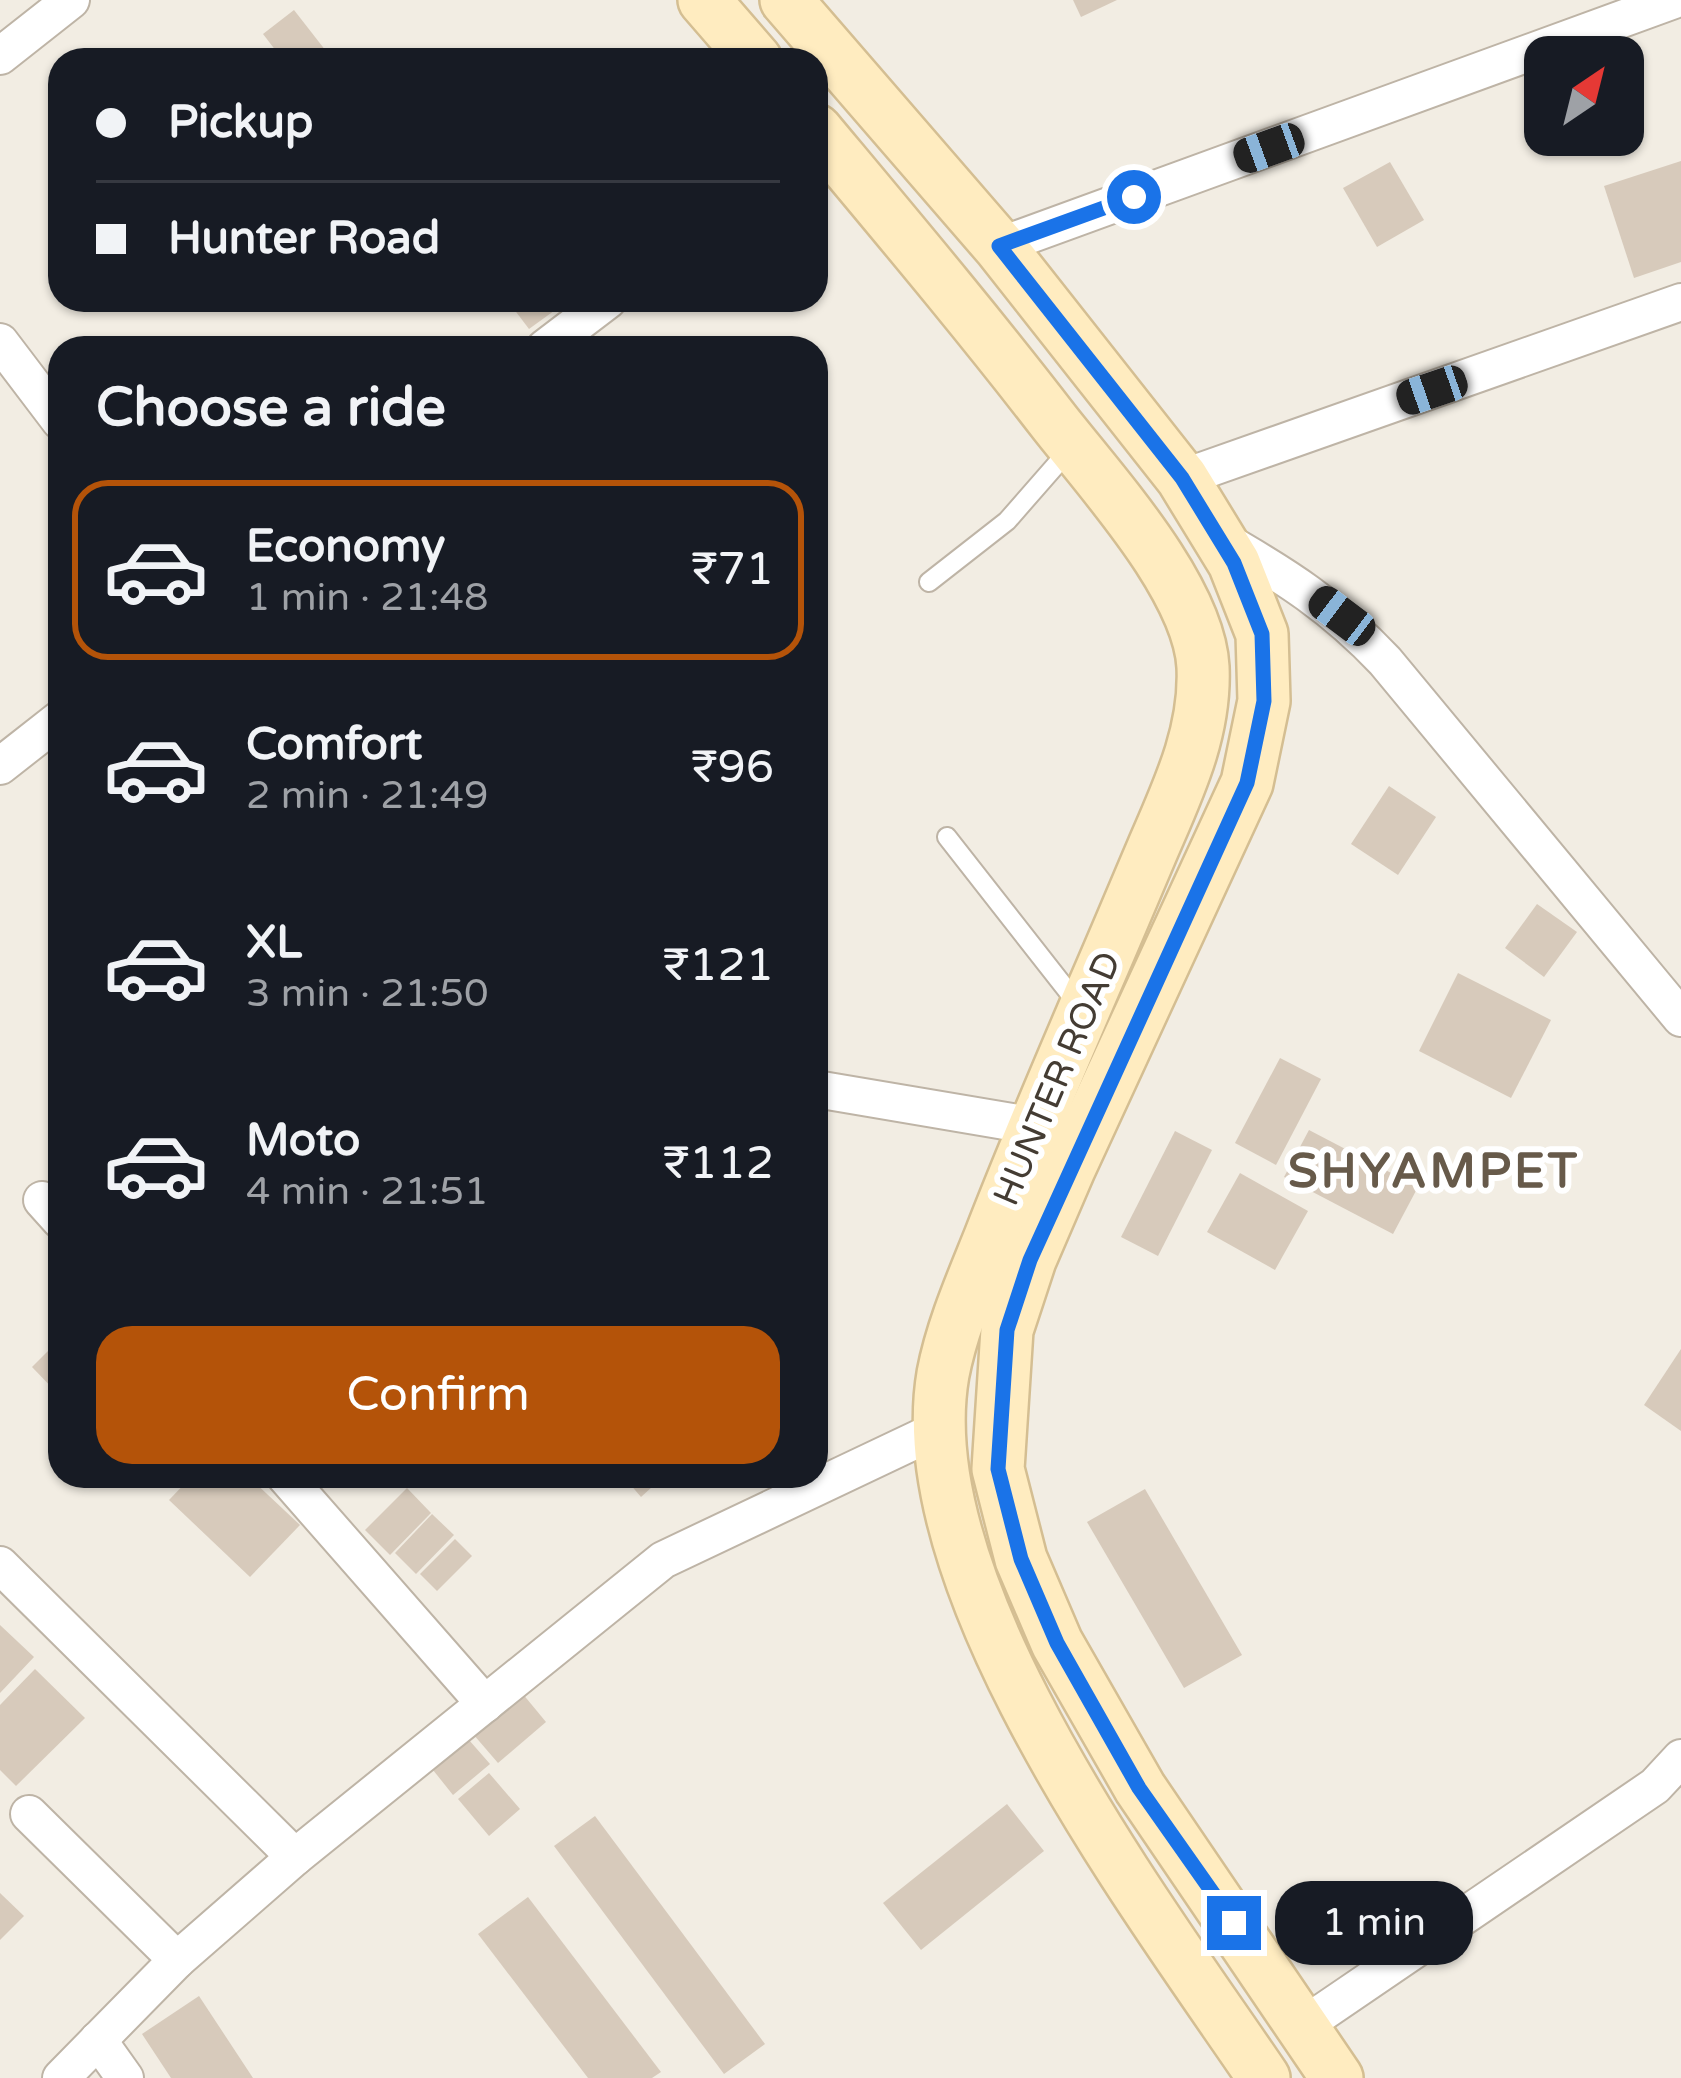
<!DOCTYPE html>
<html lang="en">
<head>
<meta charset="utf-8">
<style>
	:root { --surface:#171b24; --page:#242831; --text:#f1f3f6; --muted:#9ea1a6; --line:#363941; --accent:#b45309 }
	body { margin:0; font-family:"Varela Round",sans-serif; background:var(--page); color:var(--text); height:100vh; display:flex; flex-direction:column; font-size:45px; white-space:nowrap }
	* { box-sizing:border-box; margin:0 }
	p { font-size:39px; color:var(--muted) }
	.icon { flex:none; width:66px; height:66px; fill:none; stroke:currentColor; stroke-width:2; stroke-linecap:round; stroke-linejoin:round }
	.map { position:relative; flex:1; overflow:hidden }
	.drawer { position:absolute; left:48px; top:336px; width:780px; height:1152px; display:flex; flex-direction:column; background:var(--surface); border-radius:36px; box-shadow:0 3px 9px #0004 }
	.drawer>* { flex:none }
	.guide { position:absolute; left:48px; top:48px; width:780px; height:264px; border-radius:36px; box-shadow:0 3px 9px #0004; display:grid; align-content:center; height:264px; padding:0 48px; background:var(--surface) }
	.needle { width:78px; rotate:35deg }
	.fabs { position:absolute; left:1524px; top:36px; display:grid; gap:24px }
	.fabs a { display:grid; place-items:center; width:120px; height:120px; border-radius:24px; background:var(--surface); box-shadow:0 3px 9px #0004; font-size:60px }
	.end { position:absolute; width:54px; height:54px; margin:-27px; border:15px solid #1a73e8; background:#fff; box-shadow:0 0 0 6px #fff }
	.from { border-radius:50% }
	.bubble { position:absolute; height:84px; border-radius:36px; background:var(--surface); box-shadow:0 3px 9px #0004; font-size:39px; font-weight:600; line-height:84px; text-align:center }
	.car { position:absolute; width:36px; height:72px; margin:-36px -18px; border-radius:15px; box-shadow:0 0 9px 3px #0007; background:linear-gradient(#222 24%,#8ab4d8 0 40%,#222 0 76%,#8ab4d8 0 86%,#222 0) }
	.guide b { display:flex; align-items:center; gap:42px; height:114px; font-size:45px }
	.guide b+b { border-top:3px solid var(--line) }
	.guide i { width:30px; height:30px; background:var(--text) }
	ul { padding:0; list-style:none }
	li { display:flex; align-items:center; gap:36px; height:180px; margin:0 24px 18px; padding:0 24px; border:6px solid transparent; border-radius:36px }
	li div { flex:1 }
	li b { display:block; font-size:45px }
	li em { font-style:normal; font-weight:600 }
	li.active { border-color:var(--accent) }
	li>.icon { width:108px; height:108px; stroke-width:1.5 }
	h2 { padding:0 48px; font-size:54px; line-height:144px }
	.button { display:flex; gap:24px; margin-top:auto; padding:24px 48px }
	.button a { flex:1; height:138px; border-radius:36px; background:var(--accent); color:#fff; font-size:48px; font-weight:600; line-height:138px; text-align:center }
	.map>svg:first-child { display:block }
</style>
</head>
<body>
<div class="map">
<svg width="1681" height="2078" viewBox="0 0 1681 2078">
	<rect width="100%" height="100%" fill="#f2ede3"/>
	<g fill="#d7cabb">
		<path d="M1073,0h44l-36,17z"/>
		<path d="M294,10l39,50h-50l-20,-26z"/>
		<path d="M1681,161v101l-47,16 -30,-92z"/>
		<path d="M1390,162l34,58 -47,27 -34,-59z"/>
		<path d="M507,300h62l-40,29z"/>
		<path d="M1389,786l47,31 -38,58 -47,-31z"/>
		<path d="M1537,904l40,28 -33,45 -39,-29z"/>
		<path d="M1458,973l93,47 -40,78 -92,-47z"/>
		<path d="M1280,1058l41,21 -45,86 -41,-22z"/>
		<path d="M1309,1130l109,57 -25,47 -109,-57z"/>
		<path d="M1175,1131l37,19 -54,106 -37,-19z"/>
		<path d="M1240,1173l68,38 -33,59 -68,-38z"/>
		<path d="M60,1339v57l-28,-29z"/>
		<path d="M1681,1349v82l-37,-26z"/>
		<path d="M192,1476h56l52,49 -50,52 -81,-77z"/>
		<path d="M623,1476h41l-23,21z"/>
		<path d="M407,1488l24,25 -41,42 -25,-25z"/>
		<path d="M1145,1489l97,166 -58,33 -97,-166z"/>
		<path d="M432,1514l22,21 -38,39 -21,-21z"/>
		<path d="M455,1539l17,17 -35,35 -17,-17z"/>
		<path d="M0,1625l34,32 -34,36z"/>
		<path d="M35,1669l50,49 -69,68 -16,-16v-65z"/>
		<path d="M522,1693l24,29 -48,41 -25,-29z"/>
		<path d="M469,1740l21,24 -37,31 -20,-25z"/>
		<path d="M489,1773l31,36 -31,27 -31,-37z"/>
		<path d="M1007,1804l37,47 -123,99 -38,-47z"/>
		<path d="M595,1816l170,228 -41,30 -170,-228z"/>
		<path d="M0,1893l24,23 -24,24z"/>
		<path d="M528,1897l133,175 -9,6h-64l-110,-144z"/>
		<path d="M199,1996l54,82h-82l-29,-44z"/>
	</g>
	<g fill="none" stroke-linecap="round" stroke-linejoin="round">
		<defs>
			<g id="service">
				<path d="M929,582l78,-61 63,-72"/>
				<path d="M947,837l134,171"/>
			</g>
			<g id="minor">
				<path d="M0,56l71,-56"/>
				<path d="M999,246l675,-246"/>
				<path d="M0,342l60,79"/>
				<path d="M545,348l63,-48"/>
				<path d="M1182,478l499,-176"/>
				<path d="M1221,539c65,37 113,68 164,122l296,357"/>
				<path d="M0,766l60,-47"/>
				<path d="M816,1089l219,37"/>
				<path d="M42,1200l18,20"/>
				<path d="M285,1476l200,228"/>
				<path d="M0,1565l295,292"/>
				<path d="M29,1814l148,146"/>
				<path d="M1304,2025l351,-239 26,-28"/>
				<path d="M98,2040l27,38"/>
				<path d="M61,2078l116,-118 118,-103 368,-297 274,-130"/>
			</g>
			<g id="secondary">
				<path d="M704,0l52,60"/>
				<path d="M786,0l213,246 183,232 52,85 28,71 2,67 -17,82 -177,384 -40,93 -23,70 -9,139 23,90 36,84 83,145 197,290"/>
				<path d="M816,130c81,97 162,193 239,293 48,61 144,166 148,244 3,65 -25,123 -50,181 -20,47 -40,95 -61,143 -35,82 -70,163 -102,246 -18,45 -38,90 -47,137 -37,214 205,533 321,704"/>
			</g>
		</defs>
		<use href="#service" stroke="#beb4a6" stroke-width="22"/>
		<use href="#minor" stroke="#beb4a6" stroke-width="40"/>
		<use href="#secondary" stroke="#d4be92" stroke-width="56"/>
		<use href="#service" stroke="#fff" stroke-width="18"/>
		<use href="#minor" stroke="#fff" stroke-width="36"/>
		<use href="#secondary" stroke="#ffecc0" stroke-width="51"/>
	</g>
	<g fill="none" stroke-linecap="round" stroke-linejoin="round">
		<path stroke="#1a73e8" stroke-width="15" d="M1134,197l-135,49 183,232 52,85 28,71 2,67 -17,82 -217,477 -23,70 -9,139 23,90 36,84 82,145 95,135"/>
	</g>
	<g text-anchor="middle" stroke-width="12" stroke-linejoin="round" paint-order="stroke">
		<g font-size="36" fill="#443c33" stroke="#fff">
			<text transform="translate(1056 1078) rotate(-67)" y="13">HUNTER ROAD</text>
		</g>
		<g font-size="48" font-weight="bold" letter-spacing="3" fill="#675a4a" stroke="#fff">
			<text x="1434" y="1187">SHYAMPET</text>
		</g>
	</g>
</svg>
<div class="fabs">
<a><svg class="needle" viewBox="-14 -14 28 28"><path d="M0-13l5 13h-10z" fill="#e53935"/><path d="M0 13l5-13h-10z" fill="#9ea1a6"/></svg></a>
</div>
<i class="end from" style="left:1134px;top:197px"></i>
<i class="end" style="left:1234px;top:1923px"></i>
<div class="bubble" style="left:1275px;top:1881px;width:198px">1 min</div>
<i class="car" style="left:1269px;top:148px;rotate:250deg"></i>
<i class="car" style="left:1432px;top:390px;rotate:251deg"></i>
<i class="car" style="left:1342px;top:616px;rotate:307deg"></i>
<div class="guide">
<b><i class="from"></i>Pickup</b>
<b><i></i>Hunter Road</b>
</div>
<section class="drawer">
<h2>Choose a ride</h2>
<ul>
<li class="active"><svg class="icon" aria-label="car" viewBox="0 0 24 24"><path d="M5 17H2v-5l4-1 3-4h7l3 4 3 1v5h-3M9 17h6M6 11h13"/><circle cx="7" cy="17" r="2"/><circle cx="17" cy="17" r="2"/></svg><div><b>Economy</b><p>1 min · 21:48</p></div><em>₹71</em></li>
<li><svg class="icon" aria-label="car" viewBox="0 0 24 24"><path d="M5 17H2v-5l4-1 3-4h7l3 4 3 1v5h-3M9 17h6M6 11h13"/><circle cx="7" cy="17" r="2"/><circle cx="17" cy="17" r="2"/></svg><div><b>Comfort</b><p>2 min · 21:49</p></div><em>₹96</em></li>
<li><svg class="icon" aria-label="car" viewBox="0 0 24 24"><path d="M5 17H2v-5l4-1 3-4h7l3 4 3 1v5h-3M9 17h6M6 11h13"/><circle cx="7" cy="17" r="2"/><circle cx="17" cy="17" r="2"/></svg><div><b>XL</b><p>3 min · 21:50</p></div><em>₹121</em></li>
<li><svg class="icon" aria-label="car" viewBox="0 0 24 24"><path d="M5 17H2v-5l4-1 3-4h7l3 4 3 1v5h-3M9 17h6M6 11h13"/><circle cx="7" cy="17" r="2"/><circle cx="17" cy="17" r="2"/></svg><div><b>Moto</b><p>4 min · 21:51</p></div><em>₹112</em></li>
</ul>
<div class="button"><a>Confirm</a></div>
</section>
</div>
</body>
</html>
